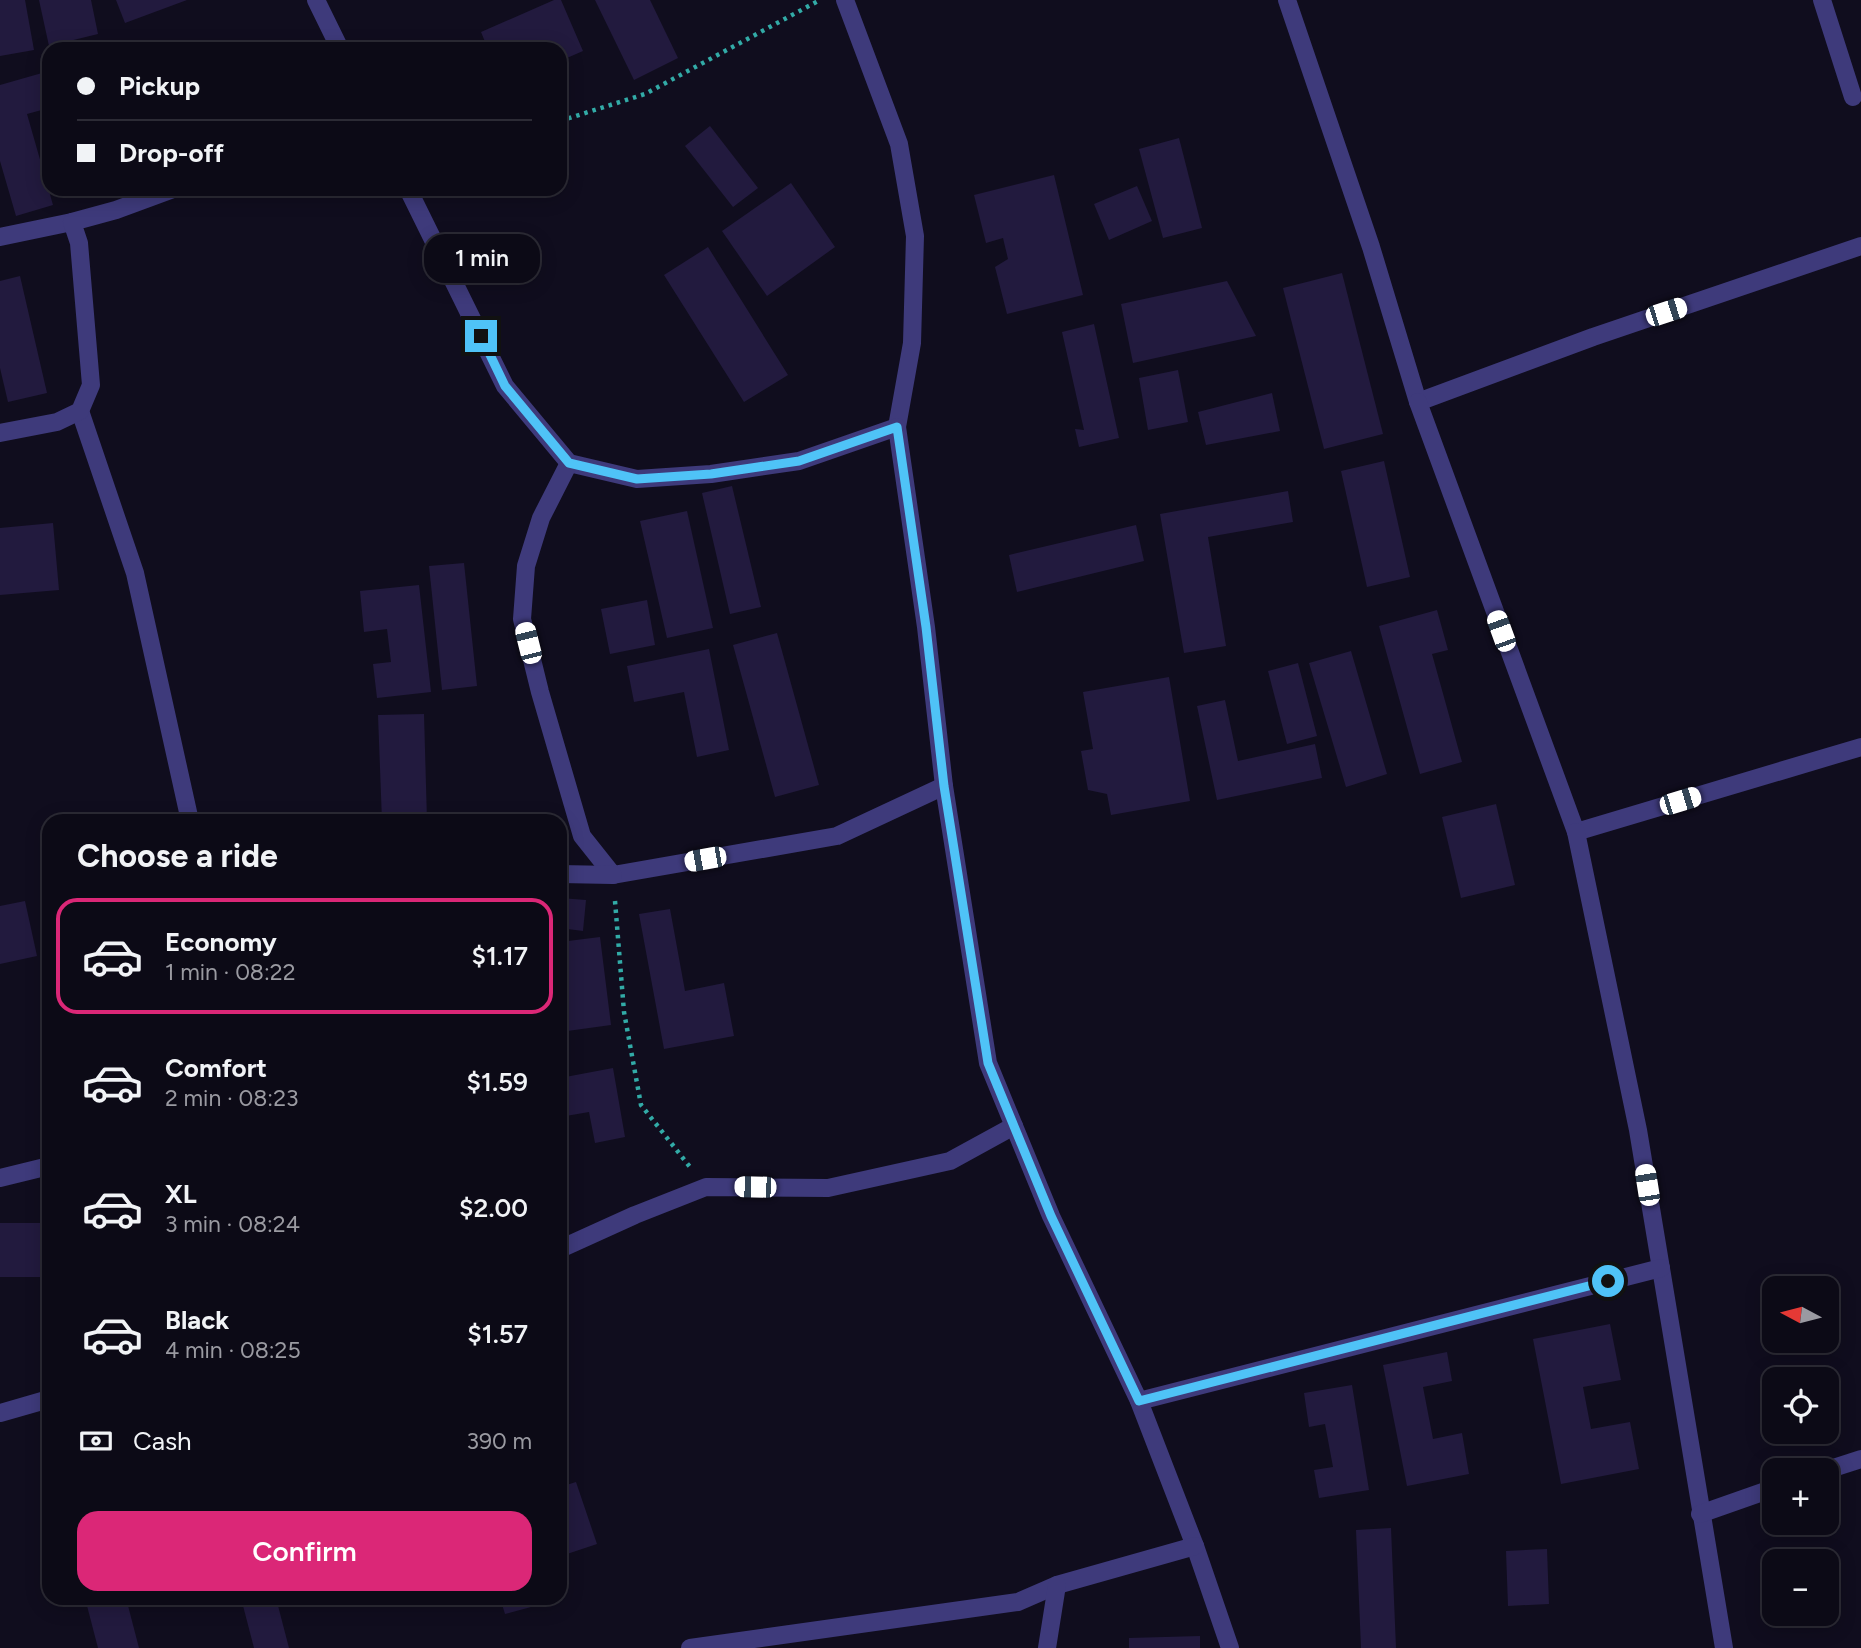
<!DOCTYPE html>
<html lang="en">
<head>
<meta charset="utf-8">
<style>
	:root { --surface:#0c0a16; --page:#15131f; --text:#f1f3f6; --muted:#9a9aa1; --line:#2c2b35; --accent:#db2777 }
	body { margin:0; font-family:Figtree,sans-serif; background:var(--page); color:var(--text); height:100vh; display:flex; flex-direction:column; font-size:26px; white-space:nowrap }
	* { box-sizing:border-box; margin:0 }
	p { font-size:23px; color:var(--muted) }
	.icon { flex:none; width:38px; height:38px; fill:none; stroke:currentColor; stroke-width:2; stroke-linecap:round; stroke-linejoin:round }
	.map { position:relative; flex:1; overflow:hidden }
	.drawer { position:absolute; left:42px; top:814px; width:525px; height:791px; display:flex; flex-direction:column; background:var(--surface); border-radius:21px; box-shadow:0 4px 18px #0003,0 0 0 2px var(--line) }
	.drawer>* { flex:none }
	.hud { position:absolute; left:42px; top:42px; width:525px; height:154px; border-radius:21px; box-shadow:0 4px 18px #0003,0 0 0 2px var(--line); display:grid; align-content:center; height:154px; padding:0 35px; background:var(--surface) }
	.needle { width:46px; rotate:277deg }
	.controls { position:absolute; left:1762px; top:1276px; display:grid; gap:14px }
	.controls a { display:grid; place-items:center; width:77px; height:77px; border-radius:14px; background:var(--surface); box-shadow:0 4px 18px #0003,0 0 0 2px var(--line); font-size:35px }
	.end { position:absolute; width:32px; height:32px; margin:-16px; border:9px solid #4fc3f7; background:#111; box-shadow:0 0 0 4px #111 }
	.from { border-radius:50% }
	.bubble { position:absolute; height:49px; border-radius:21px; background:var(--surface); box-shadow:0 4px 18px #0003,0 0 0 2px var(--line); font-size:23px; font-weight:600; line-height:49px; text-align:center }
	.car { position:absolute; width:21px; height:42px; margin:-21px -10px; border-radius:9px; box-shadow:0 0 5px 2px #0007; background:linear-gradient(#fff 24%,#345 0 40%,#fff 0 76%,#345 0 86%,#fff 0) }
	.hud b { display:flex; align-items:center; gap:24px; height:66px; font-size:26px }
	.hud b+b { border-top:2px solid var(--line) }
	.hud i { width:18px; height:18px; background:var(--text) }
	ul { padding:0; list-style:none }
	li { display:flex; align-items:center; gap:21px; height:116px; margin:0 14px 10px; padding:0 21px; border:4px solid transparent; border-radius:21px }
	li div { flex:1 }
	li b { display:block; font-size:26px }
	li em { font-style:normal; font-weight:600 }
	li.active { border-color:var(--accent) }
	li>.icon { width:63px; height:63px; stroke-width:1.5 }
	h2 { padding:0 35px; font-size:32px; line-height:84px }
	.pay { display:flex; align-items:center; gap:18px; height:77px; padding:0 35px; font-size:26px }
	.pay p { margin-inline-start:auto }
	.button { display:flex; gap:14px; margin-top:auto; padding:14px 35px }
	.button a { flex:1; height:80px; border-radius:21px; background:var(--accent); color:#fff; font-size:28px; font-weight:600; line-height:80px; text-align:center }
	.map>svg:first-child { display:block }
</style>
</head>
<body>
<div class="map">
<svg width="1861" height="1648" viewBox="0 0 1861 1648">
	<rect width="100%" height="100%" fill="#100d1e"/>
	<g fill="#221a3e">
		<path d="M0,0h25l9,50 -34,6z"/>
		<path d="M39,0h52l7,34 -49,12z"/>
		<path d="M116,0h71l-62,23z"/>
		<path d="M554,0h7l22,51 -23,10v-12h-72l-7,-17z"/>
		<path d="M595,0h55l28,58 -44,22z"/>
		<path d="M49,71v37l-22,6 26,91 -37,11 -16,-55v-76z"/>
		<path d="M710,126l48,62 -25,19 -48,-61z"/>
		<path d="M1179,138l23,90 -39,10 -24,-89z"/>
		<path d="M1054,175l29,120 -76,19 -12,-47 13,-8 -5,-21 -17,5 -12,-48z"/>
		<path d="M791,183l44,64 -68,49 -45,-65z"/>
		<path d="M1137,186l15,35 -43,19 -15,-36z"/>
		<path d="M708,247l80,128 -44,27 -80,-127z"/>
		<path d="M1342,273l41,161 -59,15 -41,-161z"/>
		<path d="M20,276l27,117 -39,9 -8,-34v-87z"/>
		<path d="M1227,281l29,55 -123,27 -12,-59z"/>
		<path d="M1094,324l25,114 -40,9 -4,-18 9,1 -22,-98z"/>
		<path d="M1178,370l10,52 -40,8 -9,-52z"/>
		<path d="M1272,393l8,38 -74,14 -8,-33z"/>
		<path d="M1384,461l26,116 -43,10 -26,-116z"/>
		<path d="M732,486l29,121 -31,7 -28,-121z"/>
		<path d="M1288,491l5,31 -85,15 18,109 -42,7 -24,-139z"/>
		<path d="M687,511l26,117 -46,10 -27,-117z"/>
		<path d="M53,523l6,67 -59,5v-67z"/>
		<path d="M1136,525l8,36 -127,31 -8,-37z"/>
		<path d="M464,563l13,123 -35,4 -13,-124z"/>
		<path d="M419,585l12,107 -54,6 -4,-34 18,-2 -4,-33 -23,3 -4,-41z"/>
		<path d="M647,600l8,45 -45,9 -9,-45z"/>
		<path d="M1437,610l11,40 -16,4 30,108 -42,12 -41,-148z"/>
		<path d="M777,633l42,152 -44,12 -42,-152z"/>
		<path d="M709,649l20,101 -32,7 -13,-65 -50,10 -7,-36z"/>
		<path d="M1351,651l36,123 -41,13 -37,-124z"/>
		<path d="M1298,663l19,73 -30,8 -19,-73z"/>
		<path d="M1169,677l21,124 -79,14 -4,-21 -19,-4 -7,-39 12,-2 -10,-57z"/>
		<path d="M1225,700l13,61 77,-17 7,34 -105,22 -20,-94z"/>
		<path d="M424,714l3,107h-45l-4,-106z"/>
		<path d="M1496,804l19,81 -54,13 -19,-81z"/>
		<path d="M560,898l26,2 -3,31 -23,-3z"/>
		<path d="M25,901l12,55 -37,8v-58z"/>
		<path d="M670,909l15,82 39,-8 10,53 -70,13 -25,-135z"/>
		<path d="M600,937l11,88 -51,7v-90z"/>
		<path d="M613,1068l12,69 -30,6 -6,-31 -29,5v-39z"/>
		<path d="M0,1223h49v69h-8v-15h-41z"/>
		<path d="M1610,1324l11,56 -38,7 8,42 39,-7 9,47 -78,15 -28,-145z"/>
		<path d="M1447,1352l5,29 -29,6 10,52 29,-6 7,41 -62,12 -24,-121z"/>
		<path d="M1352,1385l17,105 -50,8 -5,-28 19,-3 -8,-43 -16,3 -5,-34z"/>
		<path d="M576,1482l21,62 -33,11 -4,-14v-54z"/>
		<path d="M1391,1528l5,120h-35l-5,-118z"/>
		<path d="M1547,1549l2,55 -41,2 -2,-55z"/>
		<path d="M85,1598h41l13,50h-41z"/>
		<path d="M241,1598h35l13,50h-35z"/>
		<path d="M500,1598h52l1,3 -48,13z"/>
		<path d="M1200,1636v12h-71v-10z"/>
	</g>
	<g fill="none" stroke-linecap="round" stroke-linejoin="round">
		<g stroke="#32aba7" stroke-width="4.5" stroke-dasharray="3.5 5" stroke-linecap="butt">
			<path d="M560,121l85,-27 175,-94"/>
			<path d="M615,901l9,111 17,93 49,62"/>
		</g>
		<g stroke="#3e3a7b" stroke-width="18">
			<path d="M316,0l24,49"/>
			<path d="M1287,0l84,247 47,155 175,-65 268,-91"/>
			<path d="M1822,0l31,97"/>
			<path d="M408,189l97,197 64,77 68,16 74,-5 88,-13 98,-34 15,-84 3,-107 -16,-92 -54,-144"/>
			<path d="M0,237l72,-15"/>
			<path d="M1418,402l158,430 285,-85"/>
			<path d="M80,411l55,162 55,248"/>
			<path d="M897,427l29,200 18,159 44,277 63,153 88,185 56,145 35,102"/>
			<path d="M0,433l57,-11 23,-11 11,-26 -12,-142 -7,-21 44,-12 57,-21"/>
			<path d="M569,463l-28,55 -15,48 -4,53 18,73 42,144 31,39 224,-39 107,-50"/>
			<path d="M1576,832l62,298 86,518"/>
			<path d="M560,874l53,1"/>
			<path d="M0,1178l49,-12"/>
			<path d="M560,1249l75,-34 71,-28 122,1 122,-27 64,-35"/>
			<path d="M1139,1401l522,-133"/>
			<path d="M0,1413l49,-14"/>
			<path d="M1827,1470l34,-11"/>
			<path d="M1700,1514l74,-26"/>
			<path d="M690,1648l328,-46 39,-17 138,-39"/>
			<path d="M1047,1648l10,-63"/>
		</g>
	</g>
	<g fill="none" stroke-linecap="round" stroke-linejoin="round">
		<path stroke="#4fc3f7" stroke-width="9" d="M481,336l24,50 64,77 68,16 74,-5 88,-13 98,-34 29,200 18,159 44,277 63,153 88,185 469,-120"/>
	</g>
</svg>
<div class="controls">
<a><svg class="needle" viewBox="-14 -14 28 28"><path d="M0-13l5 13h-10z" fill="#e53935"/><path d="M0 13l5-13h-10z" fill="#9a9aa1"/></svg></a>
<a><svg class="icon" aria-label="locate" viewBox="0 0 24 24"><circle cx="12" cy="12" r="6"/><path d="M12 2v4M12 18v4M2 12h4M18 12h4"/></svg></a>
<a>+</a>
<a>−</a>
</div>
<i class="end from" style="left:1608px;top:1281px"></i>
<i class="end" style="left:481px;top:336px"></i>
<div class="bubble" style="left:424px;top:234px;width:116px">1 min</div>
<i class="car" style="left:1666px;top:312px;rotate:72deg"></i>
<i class="car" style="left:1501px;top:631px;rotate:340deg"></i>
<i class="car" style="left:528px;top:643px;rotate:346deg"></i>
<i class="car" style="left:1680px;top:801px;rotate:73deg"></i>
<i class="car" style="left:705px;top:859px;rotate:260deg"></i>
<i class="car" style="left:1647px;top:1185px;rotate:351deg"></i>
<i class="car" style="left:755px;top:1187px;rotate:271deg"></i>
<div class="hud">
<b><i class="from"></i>Pickup</b>
<b><i></i>Drop-off</b>
</div>
<section class="drawer">
<h2>Choose a ride</h2>
<ul>
<li class="active"><svg class="icon" aria-label="car" viewBox="0 0 24 24"><path d="M5 17H2v-5l4-1 3-4h7l3 4 3 1v5h-3M9 17h6M6 11h13"/><circle cx="7" cy="17" r="2"/><circle cx="17" cy="17" r="2"/></svg><div><b>Economy</b><p>1 min · 08:22</p></div><em>$1.17</em></li>
<li><svg class="icon" aria-label="car" viewBox="0 0 24 24"><path d="M5 17H2v-5l4-1 3-4h7l3 4 3 1v5h-3M9 17h6M6 11h13"/><circle cx="7" cy="17" r="2"/><circle cx="17" cy="17" r="2"/></svg><div><b>Comfort</b><p>2 min · 08:23</p></div><em>$1.59</em></li>
<li><svg class="icon" aria-label="car" viewBox="0 0 24 24"><path d="M5 17H2v-5l4-1 3-4h7l3 4 3 1v5h-3M9 17h6M6 11h13"/><circle cx="7" cy="17" r="2"/><circle cx="17" cy="17" r="2"/></svg><div><b>XL</b><p>3 min · 08:24</p></div><em>$2.00</em></li>
<li><svg class="icon" aria-label="car" viewBox="0 0 24 24"><path d="M5 17H2v-5l4-1 3-4h7l3 4 3 1v5h-3M9 17h6M6 11h13"/><circle cx="7" cy="17" r="2"/><circle cx="17" cy="17" r="2"/></svg><div><b>Black</b><p>4 min · 08:25</p></div><em>$1.57</em></li>
</ul>
<div class="pay"><svg class="icon" aria-label="cash" viewBox="0 0 24 24"><path d="M3 7h18v10H3z"/><circle cx="12" cy="12" r="2"/></svg>Cash<p>390 m</p></div>
<div class="button"><a>Confirm</a></div>
</section>
</div>
</body>
</html>
